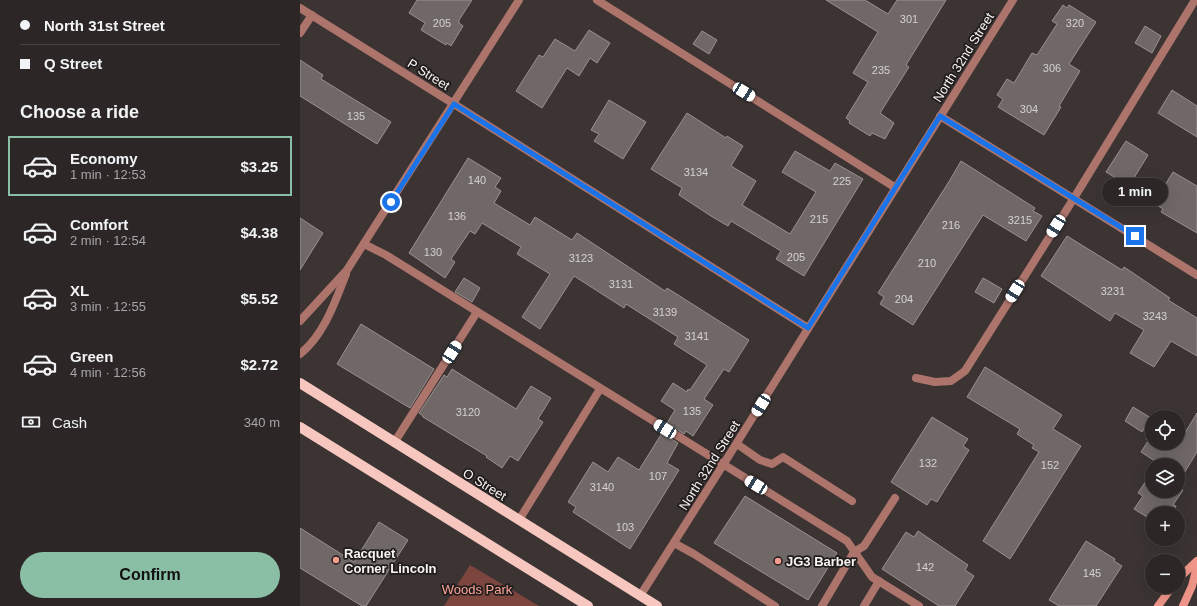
<!DOCTYPE html>
<html lang="en">
<head>
<meta charset="utf-8">
<style>
	:root { --surface:#2c2726; --page:#383332; --text:#f1f3f6; --muted:#a6a5a7; --line:#484443; --accent:#8abfa5 }
	body { margin:0; font-family:Arial,sans-serif; background:var(--page); color:var(--text); height:100vh; display:flex; flex-direction:column; font-size:15px; white-space:nowrap }
	* { box-sizing:border-box; margin:0 }
	p { font-size:13px; color:var(--muted) }
	.icon { flex:none; width:22px; height:22px; fill:none; stroke:currentColor; stroke-width:2; stroke-linecap:round; stroke-linejoin:round }
	.map { position:relative; flex:1; overflow:hidden }
	.panel { display:flex; flex-direction:column; background:var(--surface); width:300px }
	.panel>* { flex:none }
	.guide { display:grid; align-content:center; height:88px; padding:0 20px; background:var(--surface) }
	.tools { position:absolute; left:845px; top:410px; display:grid; gap:8px }
	.tools a { display:grid; place-items:center; width:40px; height:40px; border-radius:50%; background:var(--surface); box-shadow:0 4px 16px #0002,0 0 0 1px var(--line); font-size:20px }
	.end { position:absolute; width:18px; height:18px; margin:-9px; border:5px solid #1a73e8; background:#fff; box-shadow:0 0 0 2px #fff }
	.from { border-radius:50% }
	.bubble { position:absolute; height:28px; border-radius:14px; background:var(--surface); box-shadow:0 4px 16px #0002,0 0 0 1px var(--line); font-size:13px; font-weight:800; line-height:28px; text-align:center }
	.car { position:absolute; width:12px; height:24px; margin:-12px -6px; border-radius:5px; box-shadow:0 0 3px 1px #0007; background:linear-gradient(#fff 24%,#345 0 40%,#fff 0 76%,#345 0 86%,#fff 0) }
	.guide b { display:flex; align-items:center; gap:14px; height:38px; font-size:15px }
	.guide b+b { border-top:1px solid var(--line) }
	.guide i { width:10px; height:10px; background:var(--text) }
	ul { padding:0; list-style:none }
	li { display:flex; align-items:center; gap:12px; height:60px; margin:0 8px 6px; padding:0 12px; border:2px solid transparent; border-radius:0px }
	li div { flex:1 }
	li b { display:block; font-size:15px }
	li em { font-style:normal; font-weight:800 }
	li.current { border-color:var(--accent) }
	li>.icon { width:36px; height:36px; stroke-width:1.5 }
	h2 { padding:0 20px; font-size:18px; line-height:48px }
	.pay { display:flex; align-items:center; gap:10px; height:44px; padding:0 20px; font-size:15px }
	.pay p { margin-inline-start:auto }
	.cta { display:flex; gap:8px; margin-top:auto; padding:8px 20px }
	.cta a { flex:1; height:46px; border-radius:24px; background:var(--accent); color:#111; font-size:16px; font-weight:800; line-height:46px; text-align:center }
	main { display:flex; flex:1; min-height:0 }
	.map>svg:first-child { display:block }
</style>
</head>
<body>
<main>
<section class="panel">
<div class="guide">
<b><i class="from"></i>North 31st Street</b>
<b><i></i>Q Street</b>
</div>
<h2>Choose a ride</h2>
<ul>
<li class="current"><svg class="icon" aria-label="car" viewBox="0 0 24 24"><path d="M5 17H2v-5l4-1 3-4h7l3 4 3 1v5h-3M9 17h6M6 11h13"/><circle cx="7" cy="17" r="2"/><circle cx="17" cy="17" r="2"/></svg><div><b>Economy</b><p>1 min · 12:53</p></div><em>$3.25</em></li>
<li><svg class="icon" aria-label="car" viewBox="0 0 24 24"><path d="M5 17H2v-5l4-1 3-4h7l3 4 3 1v5h-3M9 17h6M6 11h13"/><circle cx="7" cy="17" r="2"/><circle cx="17" cy="17" r="2"/></svg><div><b>Comfort</b><p>2 min · 12:54</p></div><em>$4.38</em></li>
<li><svg class="icon" aria-label="car" viewBox="0 0 24 24"><path d="M5 17H2v-5l4-1 3-4h7l3 4 3 1v5h-3M9 17h6M6 11h13"/><circle cx="7" cy="17" r="2"/><circle cx="17" cy="17" r="2"/></svg><div><b>XL</b><p>3 min · 12:55</p></div><em>$5.52</em></li>
<li><svg class="icon" aria-label="car" viewBox="0 0 24 24"><path d="M5 17H2v-5l4-1 3-4h7l3 4 3 1v5h-3M9 17h6M6 11h13"/><circle cx="7" cy="17" r="2"/><circle cx="17" cy="17" r="2"/></svg><div><b>Green</b><p>4 min · 12:56</p></div><em>$2.72</em></li>
</ul>
<div class="pay"><svg class="icon" aria-label="cash" viewBox="0 0 24 24"><path d="M3 7h18v10H3z"/><circle cx="12" cy="12" r="2"/></svg>Cash<p>340 m</p></div>
<div class="cta"><a>Confirm</a></div>
</section>
<div class="map">
<svg width="897" height="606" viewBox="0 0 897 606">
	<rect width="100%" height="100%" fill="#3b3433"/>
	<path fill="#7c453e" d="M170,565l69,41h-95z"/>
	<g fill="#6f6866" stroke="#999190">
		<path d="M117,0h55l-13,20v3l4,3 -12,20 -4,-3 -1,2 -25,-15 4,-7 -16,-10z"/>
		<path d="M526,0h39l23,14 9,-14h49l-40,65 3,2 -29,46 14,10 -9,16 -13,-6 -2,3 -21,-13 1,-2 -4,-3 22,-36 -15,-9 25,-41z"/>
		<path d="M763,5l4,3 2,-3 27,17 -27,42 11,7 -21,35 2,1 -17,28 -46,-28 5,-8 -6,-4 10,-16 7,4 18,-30 5,2 20,-31 -5,-3z"/>
		<path d="M845,26l16,10 -9,17 -17,-10z"/>
		<path d="M289,30l21,13 -13,20 -7,-5 -11,18 -12,-8 -25,40 -26,-17 23,-36 4,2 12,-18 20,12z"/>
		<path d="M402,31l15,9 -8,14 -16,-10z"/>
		<path d="M0,60l23,15 -2,4 70,43 -14,22 -77,-48z"/>
		<path d="M872,90l25,16v31l-39,-24z"/>
		<path d="M309,100l37,22 -23,37 -29,-18 5,-7 -8,-4z"/>
		<path d="M387,113l39,25 1,-2 16,10 -12,20 25,15 -14,24 48,29 26,-42 -34,-20 13,-21 35,20 5,-8 28,16 -59,97 -28,-17 5,-8 -50,-30 -3,5 -17,-10 -32,-21 3,-7 -31,-19z"/>
		<path d="M826,141l22,14 -19,31 -23,-14z"/>
		<path d="M168,158l33,20 -6,9 6,4 -7,12 36,22 5,-8 37,23 5,-7 88,58 2,-3 82,52 -20,32 -5,-3 -20,30 9,6 -20,31 -7,-5 -2,3 -17,-11 8,-13 -14,-9 12,-18 14,9 1,-3 2,1 17,-25 -33,-21 4,-7 -52,-33 -2,4 -50,-32 -34,53 -18,-12 28,-43 -33,-20 4,-7 -39,-24 -7,11 -5,-3 -19,28 4,3 -10,16 -36,-25z"/>
		<path d="M661,161l74,47 -2,3 9,5 -16,25 -43,-26 -70,110 -33,-21 4,-7 -6,-4 72,-113z"/>
		<path d="M873,172l24,14v47l-36,-21 2,-3 -9,-6z"/>
		<path d="M0,218l23,15 -23,37z"/>
		<path d="M767,236l55,34 2,-3 46,31 -2,2 29,18v38l-26,-15 -17,26 -24,-14 14,-23 -29,-17 -5,8 -69,-45z"/>
		<path d="M164,278l16,10 -8,14 -17,-10z"/>
		<path d="M683,278l19,11 -8,14 -19,-11z"/>
		<path d="M61,324l73,45 -24,39 -73,-44z"/>
		<path d="M685,367l77,48 -9,14 28,17 -71,113 -27,-18 56,-89 -7,-4 2,-3 -17,-11 3,-5 -53,-32z"/>
		<path d="M152,369l64,40 15,-23 20,12 -13,21 5,3 -25,39 -8,-5 -8,12 -16,-11 1,-1 -64,-39v-1l-4,-3 25,-38 3,2z"/>
		<path d="M833,407l18,11 -9,14 -17,-11z"/>
		<path d="M897,413v39l-19,31v-18h-22l2,-2 -17,-11 7,-11 -2,-2 6,-9v13h26v-3l2,1z"/>
		<path d="M632,417l36,22 -5,7 6,4 -32,52 -6,-3 -4,6 -36,-23z"/>
		<path d="M362,433l16,10 -11,20 12,7 -49,79 -57,-37 3,-5 -8,-5 25,-40 15,10 10,-15 21,13z"/>
		<path d="M852,472v19h26v-4l5,3 -10,15 3,1 -3,7h-21v7l-18,-11 9,-13 -5,-3z"/>
		<path d="M445,496l92,57 -29,47 -94,-57z"/>
		<path d="M79,522l29,18 -42,66h-4l-62,-38v-40l54,34z"/>
		<path d="M618,531l50,34 -3,5 9,6 -19,30h-16l-57,-37 24,-37 8,5z"/>
		<path d="M786,541l29,18 -1,2 8,5 -26,40h-37l-10,-6z"/>
	</g>
	<g fill="none" stroke-linecap="round" stroke-linejoin="round">
		<g stroke="#ad746c" stroke-width="8">
			<path d="M297,0l299,188"/>
			<path d="M0,33l12,-18"/>
			<path d="M64,244l22,11 461,286 25,36 47,29"/>
			<path d="M616,378l19,4 16,-1 14,-10 109,-173 121,-198"/>
			<path d="M94,443l83,-131"/>
			<path d="M437,444l23,16 12,4 11,-7 69,44"/>
			<path d="M219,520l81,-131"/>
			<path d="M374,543l20,11 81,52"/>
			<path d="M522,606l32,-54 10,-6 31,-48"/>
			<path d="M564,606l15,-25"/>
		</g>
		<g stroke="#ad746c" stroke-width="8">
			<path d="M0,8l154,96 354,224"/>
			<path d="M640,116l257,159"/>
			<path d="M0,321l47,-51 172,-270"/>
			<path d="M0,354c24,-19 35,-52 46,-80"/>
			<path d="M340,596l83,-131 290,-465"/>
		</g>
		<g stroke="#f09589" stroke-width="8">
			<path d="M878,579l19,-18"/>
			<path d="M858,606l14,-19"/>
			<path d="M883,606l9,-20 5,-20"/>
		</g>
		<g stroke="#f6c6bf" stroke-width="10">
			<path d="M0,383l357,223"/>
			<path d="M0,427l288,179"/>
		</g>
	</g>
	<g fill="none" stroke-linecap="round" stroke-linejoin="round">
		<path stroke="#1a73e8" stroke-width="5" d="M91,202l63,-98 354,224 132,-212 195,120"/>
	</g>
	<g fill="#f59c90" stroke="#201d1c" stroke-width="1.5">
		<circle cx="36" cy="560" r="4"/>
		<circle cx="478" cy="561" r="4"/>
	</g>
	<g text-anchor="middle" stroke-width="3.5" stroke-linejoin="round" paint-order="stroke">
		<g font-size="11" fill="#d6d1d0">
			<text x="609" y="23">301</text>
			<text x="142" y="27">205</text>
			<text x="775" y="27">320</text>
			<text x="752" y="72">306</text>
			<text x="581" y="74">235</text>
			<text x="729" y="113">304</text>
			<text x="56" y="120">135</text>
			<text x="396" y="176">3134</text>
			<text x="177" y="184">140</text>
			<text x="542" y="185">225</text>
			<text x="157" y="220">136</text>
			<text x="519" y="223">215</text>
			<text x="720" y="224">3215</text>
			<text x="651" y="229">216</text>
			<text x="133" y="256">130</text>
			<text x="496" y="261">205</text>
			<text x="281" y="262">3123</text>
			<text x="627" y="267">210</text>
			<text x="321" y="288">3131</text>
			<text x="813" y="295">3231</text>
			<text x="604" y="303">204</text>
			<text x="365" y="316">3139</text>
			<text x="855" y="320">3243</text>
			<text x="397" y="340">3141</text>
			<text x="392" y="415">135</text>
			<text x="168" y="416">3120</text>
			<text x="628" y="467">132</text>
			<text x="750" y="469">152</text>
			<text x="358" y="480">107</text>
			<text x="302" y="491">3140</text>
			<text x="325" y="531">103</text>
			<text x="625" y="571">142</text>
			<text x="792" y="577">145</text>
		</g>
		<g font-size="13" fill="#f8f4f3" stroke="#201d1c">
			<text transform="translate(663 57) rotate(-58)" y="5">North 32nd Street</text>
			<text transform="translate(129 74) rotate(32)" y="5">P Street</text>
			<text transform="translate(409 465) rotate(-58)" y="5">North 32nd Street</text>
			<text transform="translate(185 484) rotate(32)" y="5">O Street</text>
		</g>
		<g font-size="13" font-weight="bold" fill="#f8f4f3" stroke="#201d1c" text-anchor="start">
			<text x="44" y="558">Racquet<tspan x="44" dy="15">Corner Lincoln</tspan></text>
			<text x="486" y="566">JG3 Barber</text>
		</g>
		<g font-size="13" fill="#fda498" stroke="#201d1c">
			<text x="177" y="594">Woods Park</text>
		</g>
	</g>
</svg>
<div class="tools">
<a><svg class="icon" aria-label="locate" viewBox="0 0 24 24"><circle cx="12" cy="12" r="6"/><path d="M12 2v4M12 18v4M2 12h4M18 12h4"/></svg></a>
<a><svg class="icon" aria-label="layers" viewBox="0 0 24 24"><path d="M12 4l9 5-9 5-9-5zM3 14l9 5 9-5"/></svg></a>
<a>+</a>
<a>−</a>
</div>
<i class="end from" style="left:91px;top:202px"></i>
<i class="end" style="left:835px;top:236px"></i>
<div class="bubble" style="left:802px;top:178px;width:66px">1 min</div>
<i class="car" style="left:444px;top:92px;rotate:122deg"></i>
<i class="car" style="left:756px;top:226px;rotate:212deg"></i>
<i class="car" style="left:715px;top:291px;rotate:212deg"></i>
<i class="car" style="left:152px;top:352px;rotate:33deg"></i>
<i class="car" style="left:461px;top:405px;rotate:212deg"></i>
<i class="car" style="left:365px;top:429px;rotate:302deg"></i>
<i class="car" style="left:456px;top:485px;rotate:301deg"></i>
</div>
</main>
</body>
</html>
